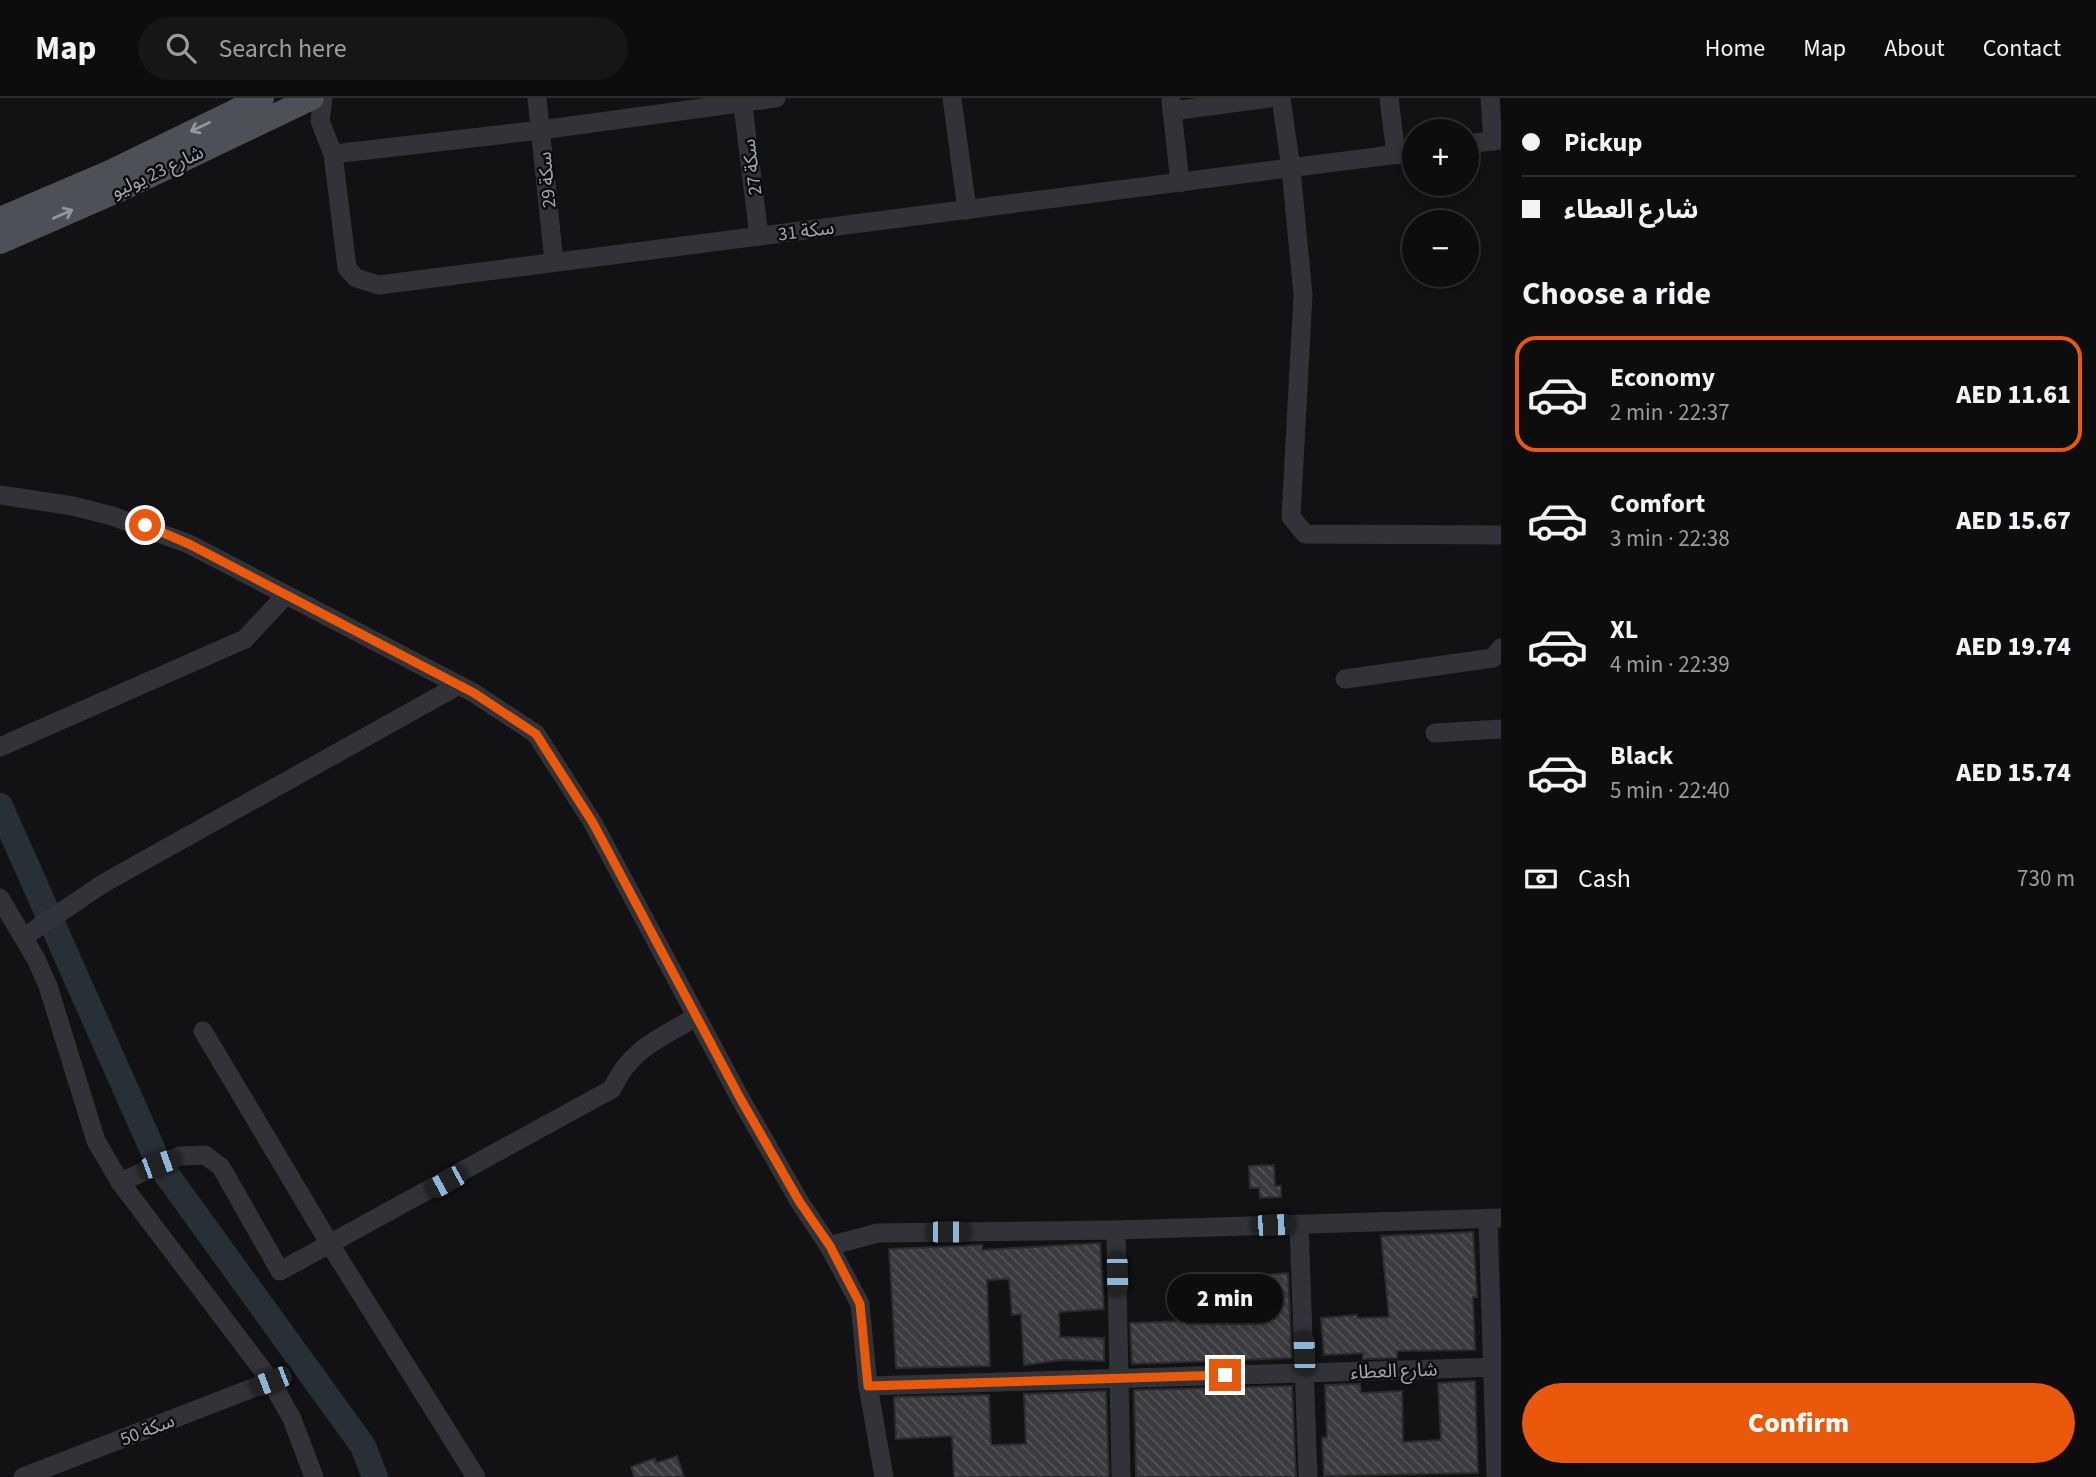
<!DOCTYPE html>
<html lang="en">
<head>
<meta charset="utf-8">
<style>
	:root { --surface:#0e0d0e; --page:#171617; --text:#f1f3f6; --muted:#9b9c9e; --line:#2e2d2e; --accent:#ea580c }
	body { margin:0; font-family:"Source Sans 3","Noto Sans Arabic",sans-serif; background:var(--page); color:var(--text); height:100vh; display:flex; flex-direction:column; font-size:26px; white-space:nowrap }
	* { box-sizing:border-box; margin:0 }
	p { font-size:23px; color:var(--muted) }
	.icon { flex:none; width:38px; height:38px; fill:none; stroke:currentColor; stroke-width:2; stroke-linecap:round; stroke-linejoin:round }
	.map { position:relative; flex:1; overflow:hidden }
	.panel { display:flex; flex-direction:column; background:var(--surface); width:595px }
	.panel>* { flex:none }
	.banner { display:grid; align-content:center; height:154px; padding:0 21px; background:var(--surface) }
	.tools { position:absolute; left:1402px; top:21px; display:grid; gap:14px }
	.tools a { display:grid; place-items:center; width:77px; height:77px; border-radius:50%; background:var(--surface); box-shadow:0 4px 10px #0003,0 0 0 2px var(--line); font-size:35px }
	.end { position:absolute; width:32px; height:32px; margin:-16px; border:9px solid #ea580c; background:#fff; box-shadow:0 0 0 4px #fff }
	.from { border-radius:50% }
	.bubble { position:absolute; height:49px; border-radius:24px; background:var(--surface); box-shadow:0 4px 10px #0003,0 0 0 2px var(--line); font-size:23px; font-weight:800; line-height:49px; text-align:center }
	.car { position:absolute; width:21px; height:42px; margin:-21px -10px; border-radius:9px; box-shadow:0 0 5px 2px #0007; background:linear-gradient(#222 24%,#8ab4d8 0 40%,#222 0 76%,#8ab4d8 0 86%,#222 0) }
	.banner b { display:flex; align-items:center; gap:24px; height:66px; font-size:26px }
	.banner b+b { border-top:2px solid var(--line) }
	.banner i { width:18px; height:18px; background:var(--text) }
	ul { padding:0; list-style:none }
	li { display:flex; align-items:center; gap:21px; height:116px; margin:0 14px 10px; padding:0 7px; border:4px solid transparent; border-radius:21px }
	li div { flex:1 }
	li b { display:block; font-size:26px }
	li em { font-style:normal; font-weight:800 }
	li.selected { border-color:var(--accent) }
	li>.icon { width:63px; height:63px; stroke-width:1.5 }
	h2 { padding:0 21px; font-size:32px; line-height:84px }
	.pay { display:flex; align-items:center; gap:18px; height:77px; padding:0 21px; font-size:26px }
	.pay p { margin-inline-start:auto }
	.cta { display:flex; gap:14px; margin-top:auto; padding:14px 21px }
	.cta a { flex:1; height:80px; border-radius:42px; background:var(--accent); color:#fff; font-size:28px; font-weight:800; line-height:80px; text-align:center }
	header { display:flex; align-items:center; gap:42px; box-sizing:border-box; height:98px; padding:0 35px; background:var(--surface); border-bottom:2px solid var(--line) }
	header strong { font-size:33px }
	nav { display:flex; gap:38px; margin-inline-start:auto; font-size:24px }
	.search { width:490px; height:63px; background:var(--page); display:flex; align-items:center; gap:18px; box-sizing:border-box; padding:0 24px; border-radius:38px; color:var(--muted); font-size:26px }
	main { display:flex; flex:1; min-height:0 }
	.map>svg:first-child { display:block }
</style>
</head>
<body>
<header>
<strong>Map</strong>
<div class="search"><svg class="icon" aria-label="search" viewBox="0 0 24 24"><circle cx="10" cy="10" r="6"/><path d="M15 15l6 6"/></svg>Search here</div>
<nav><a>Home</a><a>Map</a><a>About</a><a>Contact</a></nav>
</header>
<main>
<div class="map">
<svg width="1501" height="1379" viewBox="0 0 1501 1379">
	<defs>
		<pattern id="building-back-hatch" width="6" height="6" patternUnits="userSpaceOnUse" patternTransform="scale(1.75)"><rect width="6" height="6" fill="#3c3c40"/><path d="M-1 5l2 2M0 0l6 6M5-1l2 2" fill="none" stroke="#555559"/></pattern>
	</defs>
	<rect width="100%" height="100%" fill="#121113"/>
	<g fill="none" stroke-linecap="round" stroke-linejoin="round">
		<path stroke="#283037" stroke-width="26" d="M0,708l159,358 204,282 12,31"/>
	</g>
	<g fill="url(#building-back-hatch)" stroke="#2c2b2f" stroke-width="2">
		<path d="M1274,1067l1,21h6v11l-21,1 -1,-10h-9l-1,-22z"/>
		<path d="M1473,1134l4,65h-4l2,53 -78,1v7l-34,1v-6l-39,2 -3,-37 36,-3v3l32,-1 -8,-81z"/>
		<path d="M1100,1145l4,66 -45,3 1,25 44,1v23l-43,-1 -37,5 -3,-51 -9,1 -3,-36 -22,1 3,86 -94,2 -7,-119 93,-4v5z"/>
		<path d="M1288,1175l4,85 -160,6 -2,-41 122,-4 -3,-43z"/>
		<path d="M1475,1283l3,92 -154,3 -2,-38 5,-1 -2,-52 35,-1 1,9 41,-2 1,51 38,-2 -3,-57z"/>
		<path d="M1292,1288l4,91h-160l-2,-87z"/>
		<path d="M1106,1293l3,86h-155l-2,-41 -56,3 -2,-42 95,-2 2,50 35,-1 -2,-50z"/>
		<path d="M677,1358l7,21h-50l-3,-10 24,-9 1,5z"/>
	</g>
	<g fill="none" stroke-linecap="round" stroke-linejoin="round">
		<g stroke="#323338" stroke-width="19">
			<path d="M323,0l-3,23 13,33 14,114 9,10 23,7 1035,-133"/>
			<path d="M537,0l17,164"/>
			<path d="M742,0l17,138"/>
			<path d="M952,0l15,112"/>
			<path d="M1281,0l10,71 12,126 -12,222 14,17 196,1"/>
			<path d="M1389,0l7,57"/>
			<path d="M1490,0l3,43"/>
			<path d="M1171,3l9,82"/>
			<path d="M1172,13l97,-13"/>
			<path d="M1466,46l35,-4"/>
			<path d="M333,56l208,-24 235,-32"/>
			<path d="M0,397l73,11 39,10 77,28 285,149 62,41 57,89 147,275 59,103 30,45 31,58 8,82 16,91"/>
			<path d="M1345,581l148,-21 8,-10"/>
			<path d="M1435,635l66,-4"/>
			<path d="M0,649l245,-108 41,-44"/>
			<path d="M0,800l36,61 12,27 48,155 24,41 151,199 21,38 22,58"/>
			<path d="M24,839l80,-54 355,-198"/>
			<path d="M203,933l128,215 145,231"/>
			<path d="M120,1084l60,-26 25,-1 16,12 59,104 332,-182c18,-40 48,-51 84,-72"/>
			<path d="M1488,1120l8,259"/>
			<path d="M1299,1126l9,253"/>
			<path d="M1116,1132l5,247"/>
			<path d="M829,1148l49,-13 238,-3 385,-12"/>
			<path d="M868,1288l633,-19"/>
			<path d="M23,1379l248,-96"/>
		</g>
		<g stroke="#4e5057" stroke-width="24">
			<path d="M0,121l110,-47 152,-74"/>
			<path d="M0,144l126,-55 186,-89"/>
		</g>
	</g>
	<defs><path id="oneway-shaft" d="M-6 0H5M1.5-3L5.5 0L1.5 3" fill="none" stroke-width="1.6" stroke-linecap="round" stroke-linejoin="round" transform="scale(1.75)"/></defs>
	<g stroke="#9296a1">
		<use href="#oneway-shaft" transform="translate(200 29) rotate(154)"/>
		<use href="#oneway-shaft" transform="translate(63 116) rotate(-24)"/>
	</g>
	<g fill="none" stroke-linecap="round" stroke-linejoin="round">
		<path stroke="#ea580c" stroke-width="9" d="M145,427l44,19 285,149 62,41 57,89 147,275 59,103 31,45 30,58 8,82 357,-11"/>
	</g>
	<g text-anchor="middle" stroke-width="5" stroke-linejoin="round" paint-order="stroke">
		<g font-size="19" fill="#a3a8b4" stroke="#0d0d0e">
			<text transform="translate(751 69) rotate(-97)" y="7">سكة 27</text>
			<text transform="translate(157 73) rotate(-25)" y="7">شارع 23 يوليو</text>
			<text transform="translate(546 82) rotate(-95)" y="7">سكة 29</text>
			<text transform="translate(806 132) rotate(-7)" y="7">سكة 31</text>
			<text transform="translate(1394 1272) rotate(-2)" y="7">شارع العطاء</text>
			<text transform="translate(147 1331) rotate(-21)" y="7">سكة 50</text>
		</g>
	</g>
</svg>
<div class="tools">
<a>+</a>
<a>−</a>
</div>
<i class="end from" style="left:145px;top:427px"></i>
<i class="end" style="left:1225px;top:1277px"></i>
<div class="bubble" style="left:1167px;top:1176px;width:116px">2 min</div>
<i class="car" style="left:159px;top:1066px;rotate:70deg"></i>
<i class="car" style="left:446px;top:1084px;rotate:241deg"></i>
<i class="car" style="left:1273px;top:1127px;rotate:88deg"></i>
<i class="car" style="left:948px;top:1134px;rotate:90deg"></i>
<i class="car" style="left:1117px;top:1176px;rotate:179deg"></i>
<i class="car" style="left:1304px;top:1255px;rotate:358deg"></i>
<i class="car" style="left:271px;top:1283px;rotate:249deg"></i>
</div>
<section class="panel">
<div class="banner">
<b><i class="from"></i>Pickup</b>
<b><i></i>شارع العطاء</b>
</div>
<h2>Choose a ride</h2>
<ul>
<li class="selected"><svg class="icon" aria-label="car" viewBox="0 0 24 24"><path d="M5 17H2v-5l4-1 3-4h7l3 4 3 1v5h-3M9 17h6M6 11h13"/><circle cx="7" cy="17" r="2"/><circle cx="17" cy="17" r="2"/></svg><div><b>Economy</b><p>2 min · 22:37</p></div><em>AED 11.61</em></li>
<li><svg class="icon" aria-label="car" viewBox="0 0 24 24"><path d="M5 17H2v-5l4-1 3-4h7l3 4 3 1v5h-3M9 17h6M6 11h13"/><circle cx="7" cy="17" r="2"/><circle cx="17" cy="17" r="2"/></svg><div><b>Comfort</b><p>3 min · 22:38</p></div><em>AED 15.67</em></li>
<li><svg class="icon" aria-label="car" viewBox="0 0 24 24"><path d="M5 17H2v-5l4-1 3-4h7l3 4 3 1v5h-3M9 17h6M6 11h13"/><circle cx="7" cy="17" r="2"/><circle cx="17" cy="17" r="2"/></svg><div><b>XL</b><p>4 min · 22:39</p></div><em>AED 19.74</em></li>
<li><svg class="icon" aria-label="car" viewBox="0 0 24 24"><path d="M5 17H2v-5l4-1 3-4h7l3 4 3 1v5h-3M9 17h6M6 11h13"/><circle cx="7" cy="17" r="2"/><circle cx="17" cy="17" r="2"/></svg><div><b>Black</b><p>5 min · 22:40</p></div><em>AED 15.74</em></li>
</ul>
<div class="pay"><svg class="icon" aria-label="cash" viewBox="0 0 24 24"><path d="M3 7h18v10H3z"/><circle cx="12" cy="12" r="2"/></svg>Cash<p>730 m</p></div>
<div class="cta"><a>Confirm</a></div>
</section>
</main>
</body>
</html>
